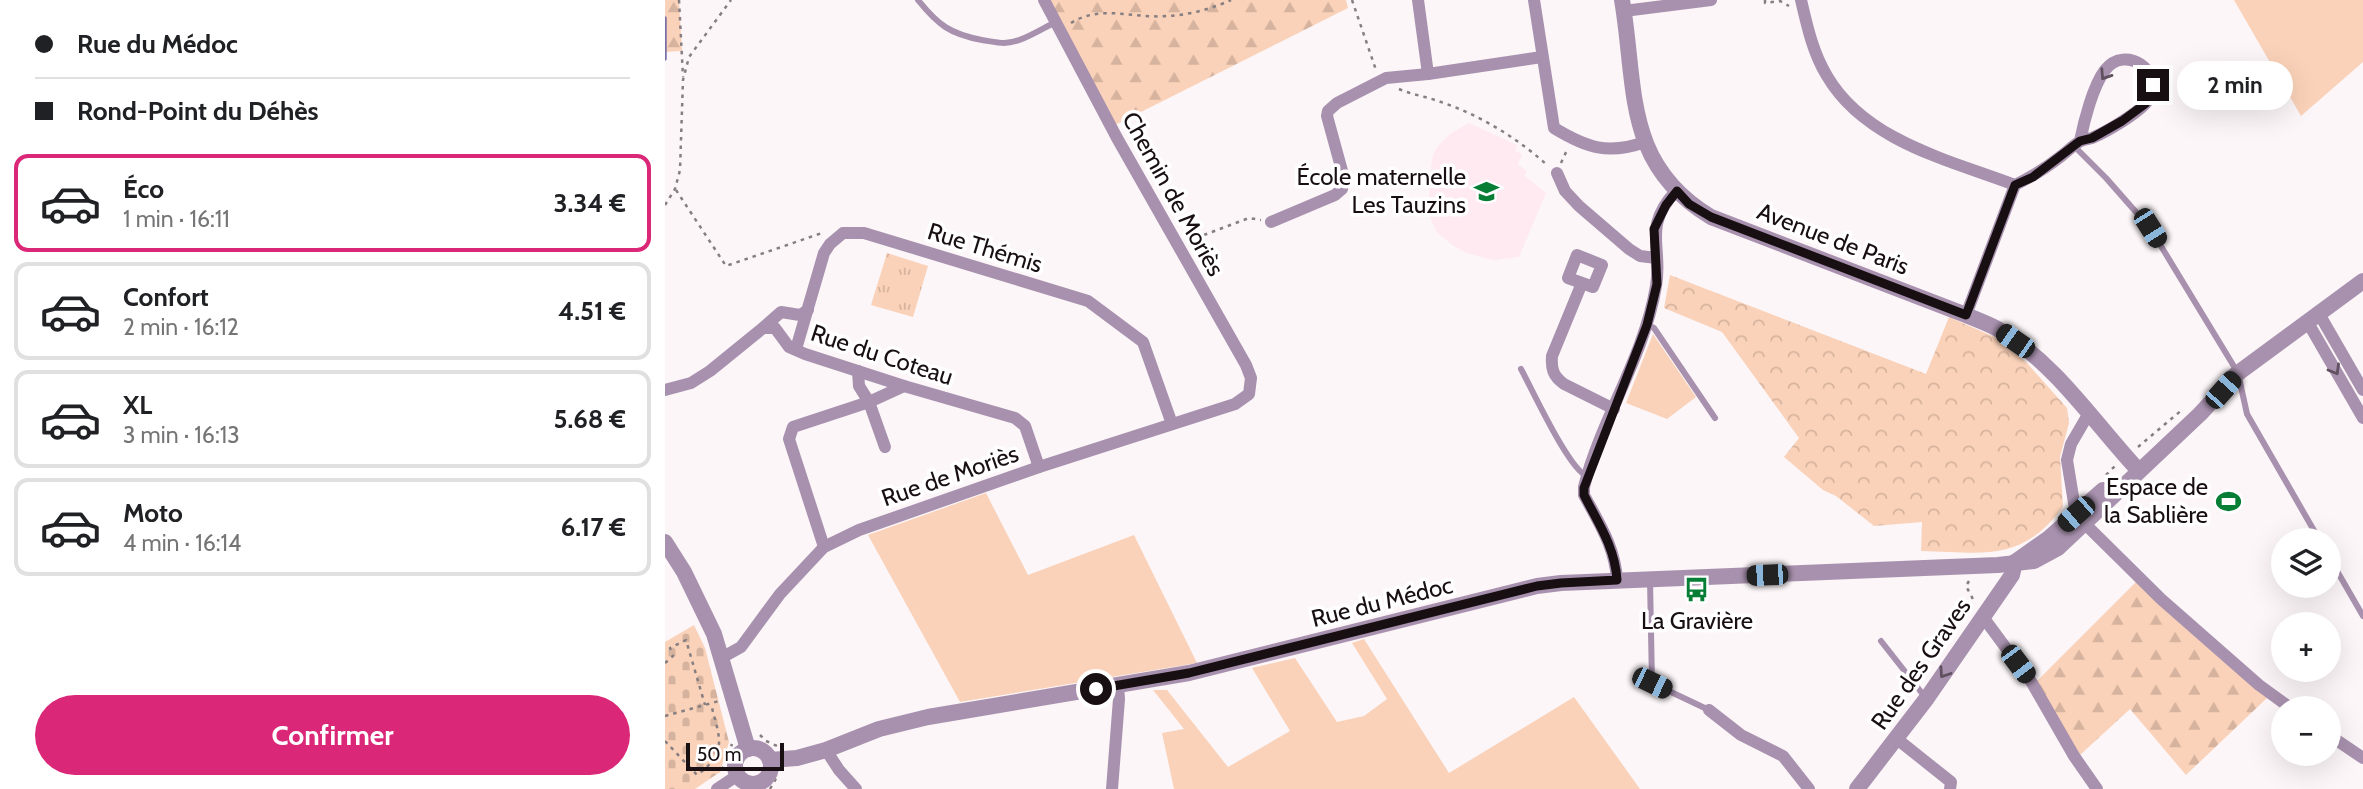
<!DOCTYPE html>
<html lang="fr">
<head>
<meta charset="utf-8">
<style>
	:root { --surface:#fff; --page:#f6f6f6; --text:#202124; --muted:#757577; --line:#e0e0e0; --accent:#db2777 }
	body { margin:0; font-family:Cabin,sans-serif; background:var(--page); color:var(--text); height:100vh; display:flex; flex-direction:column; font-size:26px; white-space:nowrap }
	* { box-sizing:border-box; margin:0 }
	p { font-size:23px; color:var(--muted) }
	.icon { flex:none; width:38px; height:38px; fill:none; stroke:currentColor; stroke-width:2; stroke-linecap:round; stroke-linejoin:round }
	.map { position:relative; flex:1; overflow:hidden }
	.panel { display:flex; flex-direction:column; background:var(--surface); width:665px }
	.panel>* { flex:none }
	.banner { display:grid; align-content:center; height:154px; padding:0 35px; background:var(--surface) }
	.controls { position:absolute; left:1606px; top:528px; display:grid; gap:14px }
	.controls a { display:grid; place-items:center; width:70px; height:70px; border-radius:50%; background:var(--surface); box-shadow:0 7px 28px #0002; font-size:35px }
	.scale { position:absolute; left:21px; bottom:18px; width:98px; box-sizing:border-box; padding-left:7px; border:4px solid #180f13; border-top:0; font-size:19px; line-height:24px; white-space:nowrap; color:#180f13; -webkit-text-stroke:5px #fff; paint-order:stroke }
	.end { position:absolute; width:32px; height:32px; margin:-16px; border:9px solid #180f13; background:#fff; box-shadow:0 0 0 4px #fff }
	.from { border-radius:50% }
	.bubble { position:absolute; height:49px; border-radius:24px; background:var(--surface); box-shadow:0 7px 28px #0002; font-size:23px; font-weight:800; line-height:49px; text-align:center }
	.car { position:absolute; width:21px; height:42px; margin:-21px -10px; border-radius:9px; box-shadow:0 0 5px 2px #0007; background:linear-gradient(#222 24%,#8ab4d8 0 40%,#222 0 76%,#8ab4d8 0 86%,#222 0) }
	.banner b { display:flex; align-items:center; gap:24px; height:66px; font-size:26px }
	.banner b+b { border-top:2px solid var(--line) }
	.banner i { width:18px; height:18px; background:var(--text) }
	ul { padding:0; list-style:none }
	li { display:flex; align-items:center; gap:21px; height:98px; margin:0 14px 10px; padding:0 21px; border:4px solid var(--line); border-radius:14px }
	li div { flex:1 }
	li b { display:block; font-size:26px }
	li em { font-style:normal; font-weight:800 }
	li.selected { border-color:var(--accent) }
	li>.icon { width:63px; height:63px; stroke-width:1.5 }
	.cta { display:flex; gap:14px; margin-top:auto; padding:14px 35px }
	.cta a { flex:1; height:80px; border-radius:42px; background:var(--accent); color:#fff; font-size:28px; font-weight:800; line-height:80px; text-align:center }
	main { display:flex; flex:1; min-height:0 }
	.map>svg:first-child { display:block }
</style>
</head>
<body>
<main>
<section class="panel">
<div class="banner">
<b><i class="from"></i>Rue du Médoc</b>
<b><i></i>Rond-Point du Déhès</b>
</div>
<ul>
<li class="selected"><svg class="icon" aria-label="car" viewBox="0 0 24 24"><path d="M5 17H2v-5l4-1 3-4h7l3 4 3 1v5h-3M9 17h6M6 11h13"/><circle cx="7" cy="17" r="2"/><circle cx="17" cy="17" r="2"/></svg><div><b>Éco</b><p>1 min · 16:11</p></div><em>3.34 €</em></li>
<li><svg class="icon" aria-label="car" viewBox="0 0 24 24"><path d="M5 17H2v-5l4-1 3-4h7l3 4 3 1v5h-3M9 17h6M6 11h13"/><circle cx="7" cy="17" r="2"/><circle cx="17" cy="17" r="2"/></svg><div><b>Confort</b><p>2 min · 16:12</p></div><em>4.51 €</em></li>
<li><svg class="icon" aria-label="car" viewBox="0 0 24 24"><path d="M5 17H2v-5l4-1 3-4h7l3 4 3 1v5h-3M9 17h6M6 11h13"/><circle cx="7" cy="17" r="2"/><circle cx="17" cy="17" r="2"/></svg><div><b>XL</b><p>3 min · 16:13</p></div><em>5.68 €</em></li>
<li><svg class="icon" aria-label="car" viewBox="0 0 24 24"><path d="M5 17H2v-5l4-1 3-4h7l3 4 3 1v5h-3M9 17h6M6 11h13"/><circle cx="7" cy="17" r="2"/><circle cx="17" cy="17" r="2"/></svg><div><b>Moto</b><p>4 min · 16:14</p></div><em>6.17 €</em></li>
</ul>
<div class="cta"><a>Confirmer</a></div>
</section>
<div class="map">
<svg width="1698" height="789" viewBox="0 0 1698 789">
	<defs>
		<pattern id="grass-tufts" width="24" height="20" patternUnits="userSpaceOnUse" patternTransform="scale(1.75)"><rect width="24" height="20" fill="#fad2b9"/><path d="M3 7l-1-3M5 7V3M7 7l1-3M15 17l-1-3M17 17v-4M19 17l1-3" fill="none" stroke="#d6b39e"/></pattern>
		<pattern id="forest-firs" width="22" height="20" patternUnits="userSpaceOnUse" patternTransform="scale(1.75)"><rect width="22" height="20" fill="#fad2b9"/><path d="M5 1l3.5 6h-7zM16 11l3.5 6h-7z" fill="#d6b39e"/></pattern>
		<pattern id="cemetery-stones" width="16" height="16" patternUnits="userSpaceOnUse" patternTransform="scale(1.75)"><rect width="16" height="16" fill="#fad2b9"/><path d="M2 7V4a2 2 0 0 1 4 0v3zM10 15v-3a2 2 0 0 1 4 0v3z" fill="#d6b39e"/></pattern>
		<pattern id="park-crowns" width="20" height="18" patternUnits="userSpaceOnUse" patternTransform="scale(1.75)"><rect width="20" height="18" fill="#fad2b9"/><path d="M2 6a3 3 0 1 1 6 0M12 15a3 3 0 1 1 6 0" fill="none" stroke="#d6b39e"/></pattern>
	</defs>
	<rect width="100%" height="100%" fill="#fcf6f8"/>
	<path fill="#ffeaf2" d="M804,123l48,22 -2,6 7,3 -4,10 9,8 -3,3 22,18 -27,64 -26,3 -26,-7 -15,-8 -15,-13 -8,-17v-34l4,-27 5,-8 12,-12z"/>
	<path fill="url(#grass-tufts)" d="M222,253l41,13 -15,51 -42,-12z"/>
	<g fill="url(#forest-firs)">
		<path d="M0,0h14l3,51 -17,1z"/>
		<path d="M379,0h302l2,8 -237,119z"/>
		<path d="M1471,582l131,116 -81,77 -56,-66 -50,46 -44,-73z"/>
	</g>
	<path fill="url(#cemetery-stones)" d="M29,625l11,23 24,94 -9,30 -25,17h-30v-147z"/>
	<path fill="url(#park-crowns)" d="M1005,275l256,99 23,-57 50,22 27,23 41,46 2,15 -9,34 3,50c-43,57 -79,45 -142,44l1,-29 -48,4 -38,-30 -13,-6 -39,-33 15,-19 -77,-106 -58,-24z"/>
	<g fill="#fad2b9">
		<path d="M1569,0h129v62l-62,54z"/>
		<path d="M988,334l43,63 -29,22 -41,-16z"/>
		<path d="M321,493l42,82 106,-40 63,128 -237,39 -92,-167z"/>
		<path d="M699,639l85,134 125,-76 66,92h-466l-12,-56 22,-4 -31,-39h14l61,77 62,-36 -38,-63 43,-10 42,64 27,-6 23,-17 -35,-56z"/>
	</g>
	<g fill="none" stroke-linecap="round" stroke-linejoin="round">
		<path stroke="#7a72a7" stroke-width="3.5" d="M0,18v41"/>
		<g stroke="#867e81" stroke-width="2.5" stroke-dasharray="3.5 5" stroke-linecap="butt">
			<path d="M14,0l4,77"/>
			<path d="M687,0l24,70"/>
			<path d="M1100,0v3l15,-2 9,5"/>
			<path d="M406,23c30,-19 63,-4 96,-7 22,-1 44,-7 64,-16"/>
			<path d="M734,89c11,5 24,7 36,11 41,13 80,36 112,65"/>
			<path d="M896,163l6,-13"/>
			<path d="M11,190l50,76 96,-33"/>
			<path d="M0,205l10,-16 5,-19 3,-90 6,-23 42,-57"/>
			<path d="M523,241l61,-23 12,2"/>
			<path d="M1473,447l45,-38"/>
			<path d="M1441,475l10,-10"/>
			<path d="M1304,581l-3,5 9,17"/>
			<path d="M0,663l8,-7 -3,-8 16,-8 19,65"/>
			<path d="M0,716l54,-15"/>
			<path d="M95,735l6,6 11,5"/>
			<path d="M0,741l32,34c32,-23 22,-38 14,-71"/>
			<path d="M57,770l10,-26"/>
			<path d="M105,789l8,-14"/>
		</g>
		<g stroke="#a891ae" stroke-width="6">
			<path d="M253,0c20,25 32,34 64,40 7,1 15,3 22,3 17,0 37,-14 52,-21"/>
			<path d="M1409,146l32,32 44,50 88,145 9,41 73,127"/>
			<path d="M983,325l6,3 61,90"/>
			<path d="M856,369c11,20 48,101 66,107"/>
			<path d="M1664,557l34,59"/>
			<path d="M985,580l2,103 57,27"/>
			<path d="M1216,641l44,56"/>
		</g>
		<g stroke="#a891ae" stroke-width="12">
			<path d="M753,0l10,74 114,-17"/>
			<path d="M869,0l20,128c33,20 54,27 91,14"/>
			<path d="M1136,0c6,26 12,53 26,76 38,65 122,84 188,109l-49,130"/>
			<path d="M959,11l87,-11"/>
			<path d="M892,173l8,18 14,15 50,43 11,7 16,2"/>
			<path d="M1350,185c16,-8 31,-17 45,-28 7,-5 14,-13 21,-16 3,-2 7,-2 11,-3 14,-6 49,-26 57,-39 16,-28 -24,-55 -44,-29 -12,16 -21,51 -25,71"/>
			<path d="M606,222l64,-27 7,-6 2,-11 -17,-62 1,-5 9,-8 49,-25 42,-4"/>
			<path d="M917,283l-14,-5 9,-23 25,10 -9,22 -11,-4 -30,73c-1,13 1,20 12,28l50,25"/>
			<path d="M1653,312l45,78"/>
			<path d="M1642,321l56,97"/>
			<path d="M98,328l18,-16 19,3 8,-5"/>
			<path d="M131,349l28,-96 6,-9 13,-11h21l224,68 55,41 29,82"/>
			<path d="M0,390l26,-7 19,-12 53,-43h12l14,19 16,7 99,32 111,32 10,8 14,41"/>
			<path d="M1424,413l-18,31 -4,16 9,55 85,84 98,86 33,24"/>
			<path d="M220,447l-16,-45 35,-16"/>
			<path d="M159,547l-35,-108 4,-12 76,-25 -10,-16 -1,-15"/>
			<path d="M952,580c-2,-33 -18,-57 -33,-85v-8c17,-68 60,-129 72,-201 7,-39 -14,-59 20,-95"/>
			<path d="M1318,617l49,66 42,73 23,33"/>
			<path d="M58,657l18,-10 39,-53 44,-47 35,-17 180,-63 196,-63 14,-10 2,-16 -5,-13 -129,-227 -73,-138"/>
			<path d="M1044,710l32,25 42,21 26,33"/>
			<path d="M1664,735l34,23"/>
			<path d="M1232,739l54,43 -1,7"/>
			<path d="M161,750l13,20 17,19"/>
			<path d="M52,789l21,-14"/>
			<path d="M447,789l7,-90 -1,-13"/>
		</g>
		<g stroke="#a891ae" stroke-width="16">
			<path d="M957,0c15,88 1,164 89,217l255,98c11,5 24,9 35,16 56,34 94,93 138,140"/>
			<path d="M1565,379l133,-98"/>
			<path d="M0,542l19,30 30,62 34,115"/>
			<path d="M1350,562l34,-24 54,-48"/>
			<circle cx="88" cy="766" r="18"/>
			<path d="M105,760l27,-2 29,-8 53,-21 49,-12 261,-44 348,-87 24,-3 437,-18 36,-4 24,-13 142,-134 38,-41"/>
			<path d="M1192,789l70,-91 85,-123 3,-13"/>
		</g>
	</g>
	<defs><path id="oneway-chevron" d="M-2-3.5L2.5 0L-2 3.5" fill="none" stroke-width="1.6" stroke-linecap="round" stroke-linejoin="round" transform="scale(1.75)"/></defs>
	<g stroke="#605060">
		<use href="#oneway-chevron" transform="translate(1440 75) rotate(123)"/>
		<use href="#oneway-chevron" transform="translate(1670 370) rotate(60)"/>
		<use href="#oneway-chevron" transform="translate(1279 673) rotate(124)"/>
	</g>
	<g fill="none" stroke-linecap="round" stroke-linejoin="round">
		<path stroke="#180f13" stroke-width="9" d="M431,689l93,-16 348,-87 24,-3 56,-3c-2,-33 -19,-57 -33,-85v-7l63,-163 10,-41 -3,-55 12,-24 11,-14 12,13 22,13 255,98 49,-130 18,-8 47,-36 12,-3 30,-17 23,-17 6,-9 2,-10"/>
	</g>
	<defs>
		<symbol id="school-bare" viewBox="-9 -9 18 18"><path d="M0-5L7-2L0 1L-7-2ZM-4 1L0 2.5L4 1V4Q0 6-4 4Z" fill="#067e35" stroke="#fff" stroke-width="2.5" paint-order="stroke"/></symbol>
		<symbol id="stadium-bare" viewBox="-9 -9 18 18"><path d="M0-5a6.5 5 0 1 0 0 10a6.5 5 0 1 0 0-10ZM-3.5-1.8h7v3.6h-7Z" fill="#067e35" stroke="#fff" stroke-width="2.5" paint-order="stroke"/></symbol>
		<symbol id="bus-bare" viewBox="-9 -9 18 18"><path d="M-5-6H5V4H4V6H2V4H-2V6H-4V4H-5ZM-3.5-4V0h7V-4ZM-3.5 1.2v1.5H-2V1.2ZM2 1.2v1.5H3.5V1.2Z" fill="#067e35" stroke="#fff" stroke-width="2.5" paint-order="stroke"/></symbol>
	</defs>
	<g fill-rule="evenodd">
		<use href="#school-bare" x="804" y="174" width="35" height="35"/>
		<use href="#stadium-bare" x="1546" y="484" width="35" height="35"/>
		<use href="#bus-bare" x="1014" y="572" width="35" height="35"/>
	</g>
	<g text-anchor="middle" stroke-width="7" stroke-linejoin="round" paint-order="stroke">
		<g font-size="24" fill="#180f13" stroke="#fff" text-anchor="end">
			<text x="801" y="185">École maternelle<tspan x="801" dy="28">Les Tauzins</tspan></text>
			<text x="1543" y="495">Espace de<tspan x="1543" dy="28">la Sablière</tspan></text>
			<text x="1032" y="629" text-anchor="middle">La Gravière</text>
		</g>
		<g font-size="24" fill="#180f13" stroke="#fff">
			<text transform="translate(508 194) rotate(61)" y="8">Chemin de Moriès</text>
			<text transform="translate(1168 239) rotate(21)" y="8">Avenue de Paris</text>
			<text transform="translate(320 248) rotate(17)" y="8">Rue Thémis</text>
			<text transform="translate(217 355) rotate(18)" y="8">Rue du Coteau</text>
			<text transform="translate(285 476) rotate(-19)" y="8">Rue de Moriès</text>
			<text transform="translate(717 602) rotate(-14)" y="8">Rue du Médoc</text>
			<text transform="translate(1256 664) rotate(-55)" y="8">Rue des Graves</text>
		</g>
	</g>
</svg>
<div class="controls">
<a><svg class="icon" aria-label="layers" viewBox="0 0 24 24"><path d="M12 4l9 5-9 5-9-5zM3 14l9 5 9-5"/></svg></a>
<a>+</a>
<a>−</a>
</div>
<div class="scale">50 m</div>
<i class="end from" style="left:431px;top:689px"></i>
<i class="end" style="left:1488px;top:85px"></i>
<div class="bubble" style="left:1512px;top:61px;width:116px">2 min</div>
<i class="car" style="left:1485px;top:228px;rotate:148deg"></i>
<i class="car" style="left:1350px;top:341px;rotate:305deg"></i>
<i class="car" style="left:1558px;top:390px;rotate:42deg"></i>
<i class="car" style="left:1411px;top:514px;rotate:229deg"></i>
<i class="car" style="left:1102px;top:575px;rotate:268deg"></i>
<i class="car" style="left:1353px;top:664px;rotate:143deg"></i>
<i class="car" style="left:987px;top:683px;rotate:116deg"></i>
</div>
</main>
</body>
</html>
